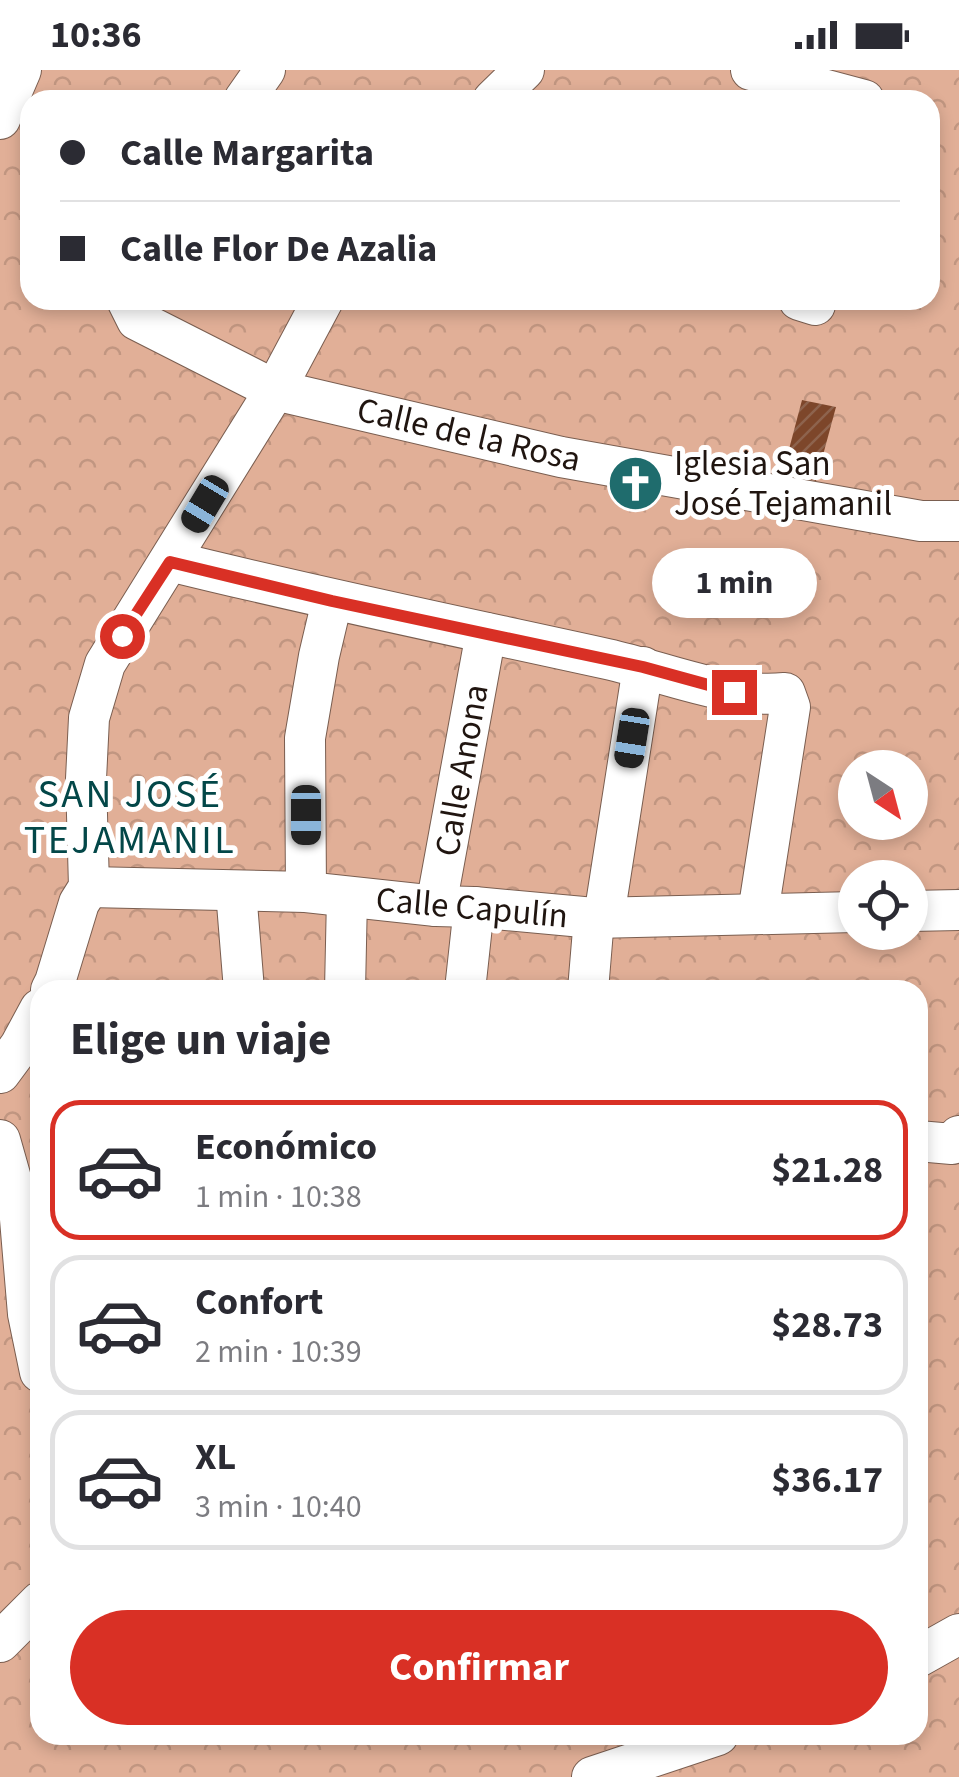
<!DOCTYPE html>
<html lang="es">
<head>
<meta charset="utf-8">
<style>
	:root { --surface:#fff; --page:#f2f2f3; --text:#2b2b33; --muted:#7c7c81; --line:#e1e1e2; --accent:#d93025 }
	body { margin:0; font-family:"Source Sans 3",sans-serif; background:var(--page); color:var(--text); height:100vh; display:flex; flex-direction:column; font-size:38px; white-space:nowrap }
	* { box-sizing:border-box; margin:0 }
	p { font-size:32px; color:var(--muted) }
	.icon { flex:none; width:55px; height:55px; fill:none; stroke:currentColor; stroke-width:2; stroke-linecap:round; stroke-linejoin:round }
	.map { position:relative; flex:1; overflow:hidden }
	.details { position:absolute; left:30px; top:910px; width:898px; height:765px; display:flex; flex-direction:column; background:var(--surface); border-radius:30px; box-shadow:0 5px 15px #0003 }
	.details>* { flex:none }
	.top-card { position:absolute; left:20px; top:20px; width:920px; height:220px; border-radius:30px; box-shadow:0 5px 15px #0003; display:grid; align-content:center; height:220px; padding:0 40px; background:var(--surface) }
	.needle { width:65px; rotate:144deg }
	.tools { position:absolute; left:838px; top:680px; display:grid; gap:20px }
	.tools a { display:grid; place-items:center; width:90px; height:90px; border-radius:50%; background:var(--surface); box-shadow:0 5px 15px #0003; font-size:50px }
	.end { position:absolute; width:45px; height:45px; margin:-22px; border:12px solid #d93025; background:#fff; box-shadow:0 0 0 5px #fff }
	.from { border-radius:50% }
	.bubble { position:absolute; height:70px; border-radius:35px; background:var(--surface); box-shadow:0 5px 15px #0003; font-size:32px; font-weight:700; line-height:70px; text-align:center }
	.car { position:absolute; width:30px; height:60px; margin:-30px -15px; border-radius:12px; box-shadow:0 0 8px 2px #0007; background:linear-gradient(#222 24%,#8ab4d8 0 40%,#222 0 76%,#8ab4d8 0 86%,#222 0) }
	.top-card b { display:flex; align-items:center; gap:35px; height:95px; font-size:38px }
	.top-card b+b { border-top:2px solid var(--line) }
	.top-card i { width:25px; height:25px; background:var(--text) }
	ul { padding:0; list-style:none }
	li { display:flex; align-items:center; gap:30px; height:140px; margin:0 20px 15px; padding:0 20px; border:5px solid var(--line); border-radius:30px }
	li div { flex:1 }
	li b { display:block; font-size:38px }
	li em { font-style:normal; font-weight:700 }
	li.selected { border-color:var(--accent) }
	li>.icon { width:90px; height:90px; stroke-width:1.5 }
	h2 { padding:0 40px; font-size:45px; line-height:120px }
	.primary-button { display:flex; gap:20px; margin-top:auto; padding:20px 40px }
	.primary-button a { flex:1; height:115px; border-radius:60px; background:var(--accent); color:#fff; font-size:40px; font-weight:700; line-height:115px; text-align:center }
	.status { display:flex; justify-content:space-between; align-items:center; height:70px; padding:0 50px; background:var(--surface); direction:ltr }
	.status svg { height:28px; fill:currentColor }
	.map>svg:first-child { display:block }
</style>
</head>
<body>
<div class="status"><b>10:36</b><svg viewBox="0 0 49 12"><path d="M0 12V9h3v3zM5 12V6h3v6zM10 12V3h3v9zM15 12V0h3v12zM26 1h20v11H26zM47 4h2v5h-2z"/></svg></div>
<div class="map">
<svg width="959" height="1707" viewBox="0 0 959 1707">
	<defs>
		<pattern id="park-crowns" width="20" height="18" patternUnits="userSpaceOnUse" patternTransform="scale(2.5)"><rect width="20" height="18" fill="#e1af97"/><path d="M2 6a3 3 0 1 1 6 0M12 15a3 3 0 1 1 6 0" fill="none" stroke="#c19681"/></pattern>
		<pattern id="building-hatch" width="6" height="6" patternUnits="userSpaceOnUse" patternTransform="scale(2.5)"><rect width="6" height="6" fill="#7d462a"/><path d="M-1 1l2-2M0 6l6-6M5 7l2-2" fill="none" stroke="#8d634d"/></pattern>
	</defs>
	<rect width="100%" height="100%" fill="#ffebe1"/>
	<path fill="url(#park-crowns)" fill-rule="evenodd" d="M0,0h959v1707h-959zM30,30h900v200h-900zM855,698h55v54h-55zM855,808h55v54h-55zM40,920h878v745h-878z"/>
	<path fill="url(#building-hatch)" d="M802,330l34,7 -20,74 -33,-9z"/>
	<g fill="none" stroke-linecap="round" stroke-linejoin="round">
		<defs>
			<g id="minor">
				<path d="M751,0l113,30"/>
				<path d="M244,30l21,-30"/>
				<path d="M493,30l31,-30"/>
				<path d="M0,49l21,-49"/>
				<path d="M127,230l10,20 138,70 286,67 360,64h38"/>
				<path d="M799,230l16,5"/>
				<path d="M170,491c145,36 291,66 437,98 59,13 118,40 178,34l5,14 -32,206"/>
				<path d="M89,817l217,5 130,14 38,1 120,11 261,-6"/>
				<path d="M236,821l8,99"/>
				<path d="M306,822l-1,-154 14,-82 13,-55"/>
				<path d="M436,836l50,-273"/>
				<path d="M910,841l49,-1"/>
				<path d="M604,847l39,-250"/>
				<path d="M51,920l4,-8 24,-79 10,-16 -3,-108 3,-61 16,-54 170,-274 48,-90"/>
				<path d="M345,920l2,-93"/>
				<path d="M465,920l9,-83"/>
				<path d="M588,920l6,-72"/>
				<path d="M0,1003l20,-27 20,-37"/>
				<path d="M0,1070l19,67 9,107 12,58"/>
				<path d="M918,1071l34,3 7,-8"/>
				<path d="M0,1572l40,-40"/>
				<path d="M918,1587l41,-23"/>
				<path d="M592,1707l126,-42"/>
			</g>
		</defs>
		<use href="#minor" stroke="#7a5e50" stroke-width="42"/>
		<use href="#minor" stroke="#fff" stroke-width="40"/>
	</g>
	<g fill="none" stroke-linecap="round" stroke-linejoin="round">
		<path stroke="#d93025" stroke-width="12" d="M122,566l48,-74 162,39 311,66 91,25"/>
	</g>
	<defs>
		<symbol id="church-disc" viewBox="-11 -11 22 22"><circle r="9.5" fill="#1f6c6d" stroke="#fff"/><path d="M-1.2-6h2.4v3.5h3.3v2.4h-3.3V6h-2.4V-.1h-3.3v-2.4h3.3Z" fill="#fff"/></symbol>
	</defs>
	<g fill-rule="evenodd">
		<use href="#church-disc" x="604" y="382" width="63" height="63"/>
	</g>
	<g text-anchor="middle" stroke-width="10" stroke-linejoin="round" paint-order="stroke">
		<g font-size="35" fill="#201510" stroke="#fff">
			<text transform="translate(469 364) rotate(13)" y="12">Calle de la Rosa</text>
			<text transform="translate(461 700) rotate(-80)" y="12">Calle Anona</text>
			<text transform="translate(472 837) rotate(5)" y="12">Calle Capulín</text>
		</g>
		<g font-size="35" fill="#201510" stroke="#fff" text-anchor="start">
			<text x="674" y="405">Iglesia San<tspan x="674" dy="40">José Tejamanil</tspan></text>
		</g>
		<g font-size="40" letter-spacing="2.5" fill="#034748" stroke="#fff">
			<text x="130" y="737">SAN JOSÉ<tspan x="130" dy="46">TEJAMANIL</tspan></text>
		</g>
	</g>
</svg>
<div class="tools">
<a><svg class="needle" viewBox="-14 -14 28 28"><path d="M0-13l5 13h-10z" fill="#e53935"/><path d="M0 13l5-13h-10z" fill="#7c7c81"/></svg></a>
<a><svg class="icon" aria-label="locate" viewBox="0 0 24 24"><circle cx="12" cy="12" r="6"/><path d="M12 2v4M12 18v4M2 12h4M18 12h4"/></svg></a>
</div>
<i class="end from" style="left:122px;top:566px"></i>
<i class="end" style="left:734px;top:622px"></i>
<div class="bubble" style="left:652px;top:478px;width:165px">1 min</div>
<i class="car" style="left:205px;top:434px;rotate:211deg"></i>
<i class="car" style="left:632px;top:668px;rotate:189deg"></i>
<i class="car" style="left:306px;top:745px;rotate:180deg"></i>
<div class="top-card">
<b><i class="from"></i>Calle Margarita</b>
<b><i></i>Calle Flor De Azalia</b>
</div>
<section class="details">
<h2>Elige un viaje</h2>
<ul>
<li class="selected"><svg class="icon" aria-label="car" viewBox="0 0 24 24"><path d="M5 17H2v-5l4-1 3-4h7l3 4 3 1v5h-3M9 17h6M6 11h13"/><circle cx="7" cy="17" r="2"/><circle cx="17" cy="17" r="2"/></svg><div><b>Económico</b><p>1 min · 10:38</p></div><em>$21.28</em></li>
<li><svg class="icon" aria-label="car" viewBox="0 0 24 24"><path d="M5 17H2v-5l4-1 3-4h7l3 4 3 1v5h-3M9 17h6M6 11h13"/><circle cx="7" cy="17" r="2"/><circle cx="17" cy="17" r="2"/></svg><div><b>Confort</b><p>2 min · 10:39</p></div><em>$28.73</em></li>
<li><svg class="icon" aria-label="car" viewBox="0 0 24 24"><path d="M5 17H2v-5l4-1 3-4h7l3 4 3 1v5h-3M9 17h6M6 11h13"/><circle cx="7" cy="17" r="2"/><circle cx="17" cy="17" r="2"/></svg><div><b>XL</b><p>3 min · 10:40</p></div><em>$36.17</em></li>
</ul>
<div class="primary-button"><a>Confirmar</a></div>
</section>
</div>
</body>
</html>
